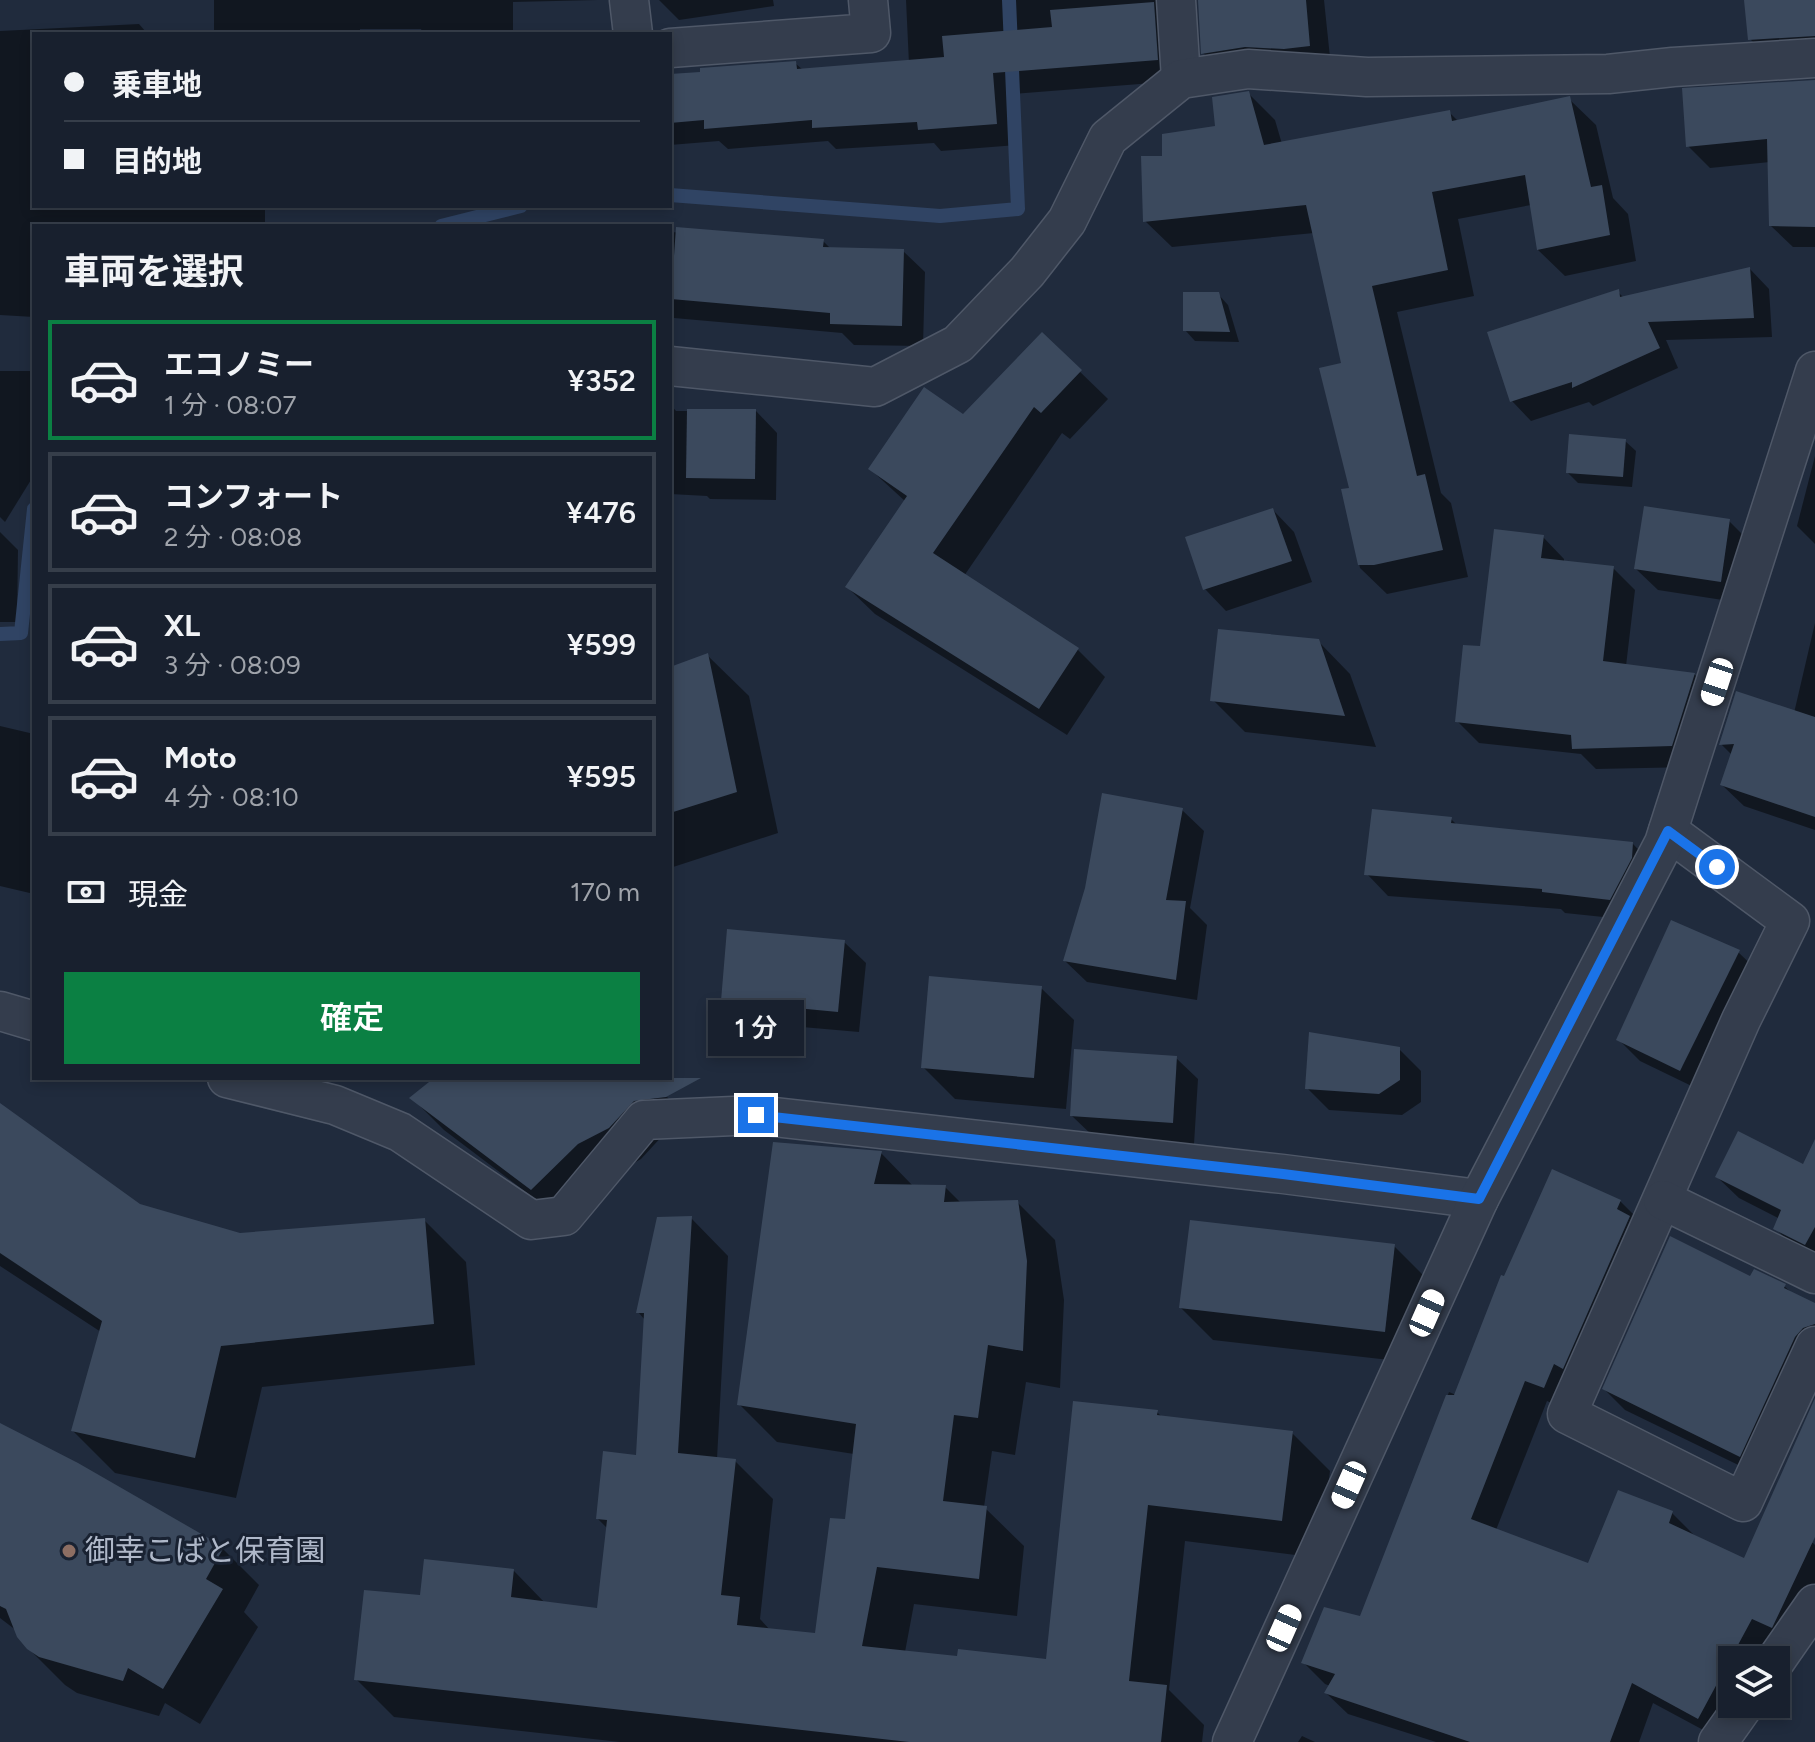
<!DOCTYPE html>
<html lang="ja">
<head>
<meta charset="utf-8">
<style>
	:root { --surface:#18202e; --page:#252d3a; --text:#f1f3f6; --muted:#9fa3aa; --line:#363e4a; --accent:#0b8043 }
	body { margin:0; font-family:Figtree,"Noto Sans JP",sans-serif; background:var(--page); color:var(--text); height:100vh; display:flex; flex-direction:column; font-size:30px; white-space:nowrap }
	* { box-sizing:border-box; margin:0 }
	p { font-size:26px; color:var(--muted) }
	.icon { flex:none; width:44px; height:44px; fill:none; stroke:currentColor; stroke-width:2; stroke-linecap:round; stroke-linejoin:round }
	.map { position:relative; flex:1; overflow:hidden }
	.details { position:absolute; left:32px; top:224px; width:640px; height:856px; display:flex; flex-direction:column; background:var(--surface); border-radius:0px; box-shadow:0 4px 12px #0003,0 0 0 2px var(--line) }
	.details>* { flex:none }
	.guide { position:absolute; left:32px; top:32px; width:640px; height:176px; border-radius:0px; box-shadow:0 4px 12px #0003,0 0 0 2px var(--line); display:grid; align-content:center; height:176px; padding:0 32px; background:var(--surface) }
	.fabs { position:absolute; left:1718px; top:1646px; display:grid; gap:16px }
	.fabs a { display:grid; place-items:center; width:72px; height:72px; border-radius:0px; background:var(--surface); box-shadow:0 4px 12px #0003,0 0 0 2px var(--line); font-size:40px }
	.end { position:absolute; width:36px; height:36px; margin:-18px; border:10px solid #1a73e8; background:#fff; box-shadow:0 0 0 4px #fff }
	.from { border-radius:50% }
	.bubble { position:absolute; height:56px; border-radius:0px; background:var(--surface); box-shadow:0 4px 12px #0003,0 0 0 2px var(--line); font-size:26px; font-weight:600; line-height:56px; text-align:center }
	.car { position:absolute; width:24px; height:48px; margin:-24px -12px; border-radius:10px; box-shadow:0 0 6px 2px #0007; background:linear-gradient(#fff 24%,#345 0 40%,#fff 0 76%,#345 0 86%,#fff 0) }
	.guide b { display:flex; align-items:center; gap:28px; height:76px; font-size:30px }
	.guide b+b { border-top:2px solid var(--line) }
	.guide i { width:20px; height:20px; background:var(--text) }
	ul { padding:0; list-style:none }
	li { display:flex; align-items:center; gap:24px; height:120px; margin:0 16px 12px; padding:0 16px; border:4px solid var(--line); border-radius:0px }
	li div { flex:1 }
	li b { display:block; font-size:30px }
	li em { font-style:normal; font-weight:600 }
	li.on { border-color:var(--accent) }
	li>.icon { width:72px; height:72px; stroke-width:1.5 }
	h2 { padding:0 32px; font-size:36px; line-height:96px }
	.pay { display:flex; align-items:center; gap:20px; height:88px; padding:0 32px; font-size:30px }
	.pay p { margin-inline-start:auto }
	.action { display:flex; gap:16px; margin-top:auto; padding:16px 32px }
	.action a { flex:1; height:92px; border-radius:0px; background:var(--accent); color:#fff; font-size:32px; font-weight:600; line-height:92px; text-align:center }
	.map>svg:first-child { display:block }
</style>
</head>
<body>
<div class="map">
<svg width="1815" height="1742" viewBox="0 0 1815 1742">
	<rect width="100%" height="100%" fill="#202b3d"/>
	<g fill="#0007">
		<path d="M214,0h384l-85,2v32h-90l-2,-5h-61v5h-326v172h231v20h-231v91l-34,-2v-284l139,-7 7,8h68z"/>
		<path d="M659,0h114l1,6 -95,14z"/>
		<path d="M906,0h287l-15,81 -165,13 4,51 -76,6 -7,-8 -98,6 -8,-8 -100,8 -9,-8 -49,4v-69l125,-13 8,7 106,-6z"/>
		<path d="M1200,0h124l7,67 -106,7 -22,-21z"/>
		<path d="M1745,0h70v58l-43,3 -22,-22z"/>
		<path d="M1815,82v165h-22l-22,-21 -1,-64 -60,6 -22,-22z"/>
		<path d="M1248,93l27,27 7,24 168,-31 9,9 110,-23 27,26 17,73 15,16 8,47 -71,15 -27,-26 -7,-45 -73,14 16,77 -77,16 44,181 10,10 17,74 -81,17 -27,-26 -17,-77 9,-1 -9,-126 -29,-131 -142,14 -27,-26 19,-63 53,-30z"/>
		<path d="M670,232l153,9 8,8 72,2 22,21 -2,74 -69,-1 -12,-12 -168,-15 -4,53z"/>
		<path d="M1750,269l19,20 3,48 -106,3 12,28 -85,38 -4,-4 -58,19 -19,-20 106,-109 6,6z"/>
		<path d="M1218,294l10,11 11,37 -44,-1 -10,-11z"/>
		<path d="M1042,335l66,64 -38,40 -8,-6 -98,143 113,73 28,28 -38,58 -192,-121 -28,-27 59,-85 -36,-33 94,-53z"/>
		<path d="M0,371h34v104l-29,47 -5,-5z"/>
		<path d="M670,404l6,7h80l21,22 -1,67 -66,-1 -3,-3 -37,-2z"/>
		<path d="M1625,441l11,10 -4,36 -54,-4 -10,-10z"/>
		<path d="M1815,456v88l-18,-18z"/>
		<path d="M1273,510l21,22 18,50 -86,29 -21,-22z"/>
		<path d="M1729,521l22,22 -9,60 -84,-13 -22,-21z"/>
		<path d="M0,532l18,18 -1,72h-17z"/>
		<path d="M1543,537l21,22v4l49,5 22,22 -9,76 68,8 22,22 -23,71 -97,2 -15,-15 -102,-11 -22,-22 25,-72z"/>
		<path d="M1815,623v207l-71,-24 -22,-21 10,-30 -11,-11 73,-31z"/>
		<path d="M1318,641l32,33 26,73 -131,-15 -32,-32z"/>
		<path d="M707,655l42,41 29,137 -108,35v-199z"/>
		<path d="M0,726l34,8v160l-34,-8z"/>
		<path d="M1182,810l22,21 -14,77 17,17 -10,75 -110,-18 -22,-21z"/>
		<path d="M1451,819l7,7 175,18 21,22 -22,54 -67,-7 -4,-4 -173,-13 -21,-22z"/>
		<path d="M844,942l22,21 -7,69 -115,-10 -21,-22z"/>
		<path d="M1738,952l22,21 -58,118 -62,-30 -22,-22z"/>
		<path d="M1041,988l33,32 -8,89 -111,-10 -32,-32z"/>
		<path d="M1399,1049l22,22v31l-19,13 -73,-5 -22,-22z"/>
		<path d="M1176,1058l22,21 -4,65 -100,-7 -22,-21z"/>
		<path d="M437,1078h204l26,19 31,31 -32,4 -25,27 -31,17 -46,45 -120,-91 -32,-32z"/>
		<path d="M0,1106l212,151 212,-37 42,42 9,103 -213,22 -26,111 -121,-25 -42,-42 28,-99 -101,-66z"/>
		<path d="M881,1153l33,34h31l16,16 56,-1 38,38 9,60 -4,88 -34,-6 -11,73 -23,-4 -8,56 40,39 -7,70 -103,-12 -9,48 54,6 89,4 109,-250 6,6 129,15 38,38 -11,87 -134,-17 -16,149 35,35 -2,17h-582l-226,-25 -38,-38 66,-81 92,-27 32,33 53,6 9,-81 -10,-10 40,-62 7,-137 -7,-8 53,-94 37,38 -11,203 18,2 38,38 -13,120 11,12 46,5 30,-114 7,-68 -77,-12 -38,-38z"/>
		<path d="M1815,1172v87l-18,-9 -22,-22 5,-9 -41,-21 -22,-21z"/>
		<path d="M1620,1201l22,22 -76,186 -19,-8 -51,129 94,35 82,-52 22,22 51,26 6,-15 62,-3 2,2v59l-52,56h-31v44l-12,35 -67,-36 -14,39h-203l-88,-28 -22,-21 4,-7 -5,-2 -21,-21 58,-45 87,-226 7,3z"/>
		<path d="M1394,1246l32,32 -10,85 -203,-23 -32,-32z"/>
		<path d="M1751,1279l33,7 10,9 21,10v54l-54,117 -136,-66 -21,-21z"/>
		<path d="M0,1426l223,123 36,36 -15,27 14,15 -58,97 -35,-21 -6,13 -82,-23 -12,-8 -37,-37 -11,-17 -17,-13z"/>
		<path d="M1302,1736l13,6h-17z"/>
	</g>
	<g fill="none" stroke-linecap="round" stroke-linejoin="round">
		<g stroke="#304464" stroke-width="14">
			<path d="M670,195l270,21 78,-7 -9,-209"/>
			<path d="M441,226l80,-20"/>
			<path d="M0,634l21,-1 13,-124"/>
		</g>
	</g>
	<g fill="#3b495d">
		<path d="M1198,0h108l4,46 -26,3 -39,-2 -44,7z"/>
		<path d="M1744,0h71v36l-67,4z"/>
		<path d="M1154,2l4,58 -165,13 4,51 -79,6 -1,-8 -105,6v-8l-108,9v-9l-34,3v-49l30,-2v-4l96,-7 1,8 147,-12 -2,-21 110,-9 -2,-17z"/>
		<path d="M1815,80v147l-46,-1 -2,-87 -81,8 -4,-59z"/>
		<path d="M1249,91l15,54 186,-35 2,11 118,-25 21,91 11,-2 8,50 -73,15 -12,-75 -93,17 16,78 -76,16 45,190 8,-2 18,76 -69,15h-16l-17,-76 8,-1 -30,-120 22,-5 -35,-158 -163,17 -2,-66h21v-22l53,-8 -3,-29z"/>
		<path d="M676,227l148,12 -1,8 81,2 -2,77 -72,-2v-11l-159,-14z"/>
		<path d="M1750,267l4,51 -106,4 12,26 -88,40v-6l-62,20 -23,-70 132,-43 1,8z"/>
		<path d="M1183,292h36l11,40 -47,-1z"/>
		<path d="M1042,332l40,38 -41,43 -7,-6 -101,146 146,95 -40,61 -194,-122 62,-91 -39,-27 56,-82 39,27z"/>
		<path d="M687,409h69l-1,70 -69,-1z"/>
		<path d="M1569,434l57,5 -3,38 -57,-4z"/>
		<path d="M1644,506l86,13 -9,63 -87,-13z"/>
		<path d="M1273,508l19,53 -89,29 -18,-53z"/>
		<path d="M1494,529l50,6 -3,23 73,8 -11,95 92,12 -23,73 -100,3 -1,-14 -116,-13 8,-77 17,1z"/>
		<path d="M1218,629l101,10 26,77 -135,-15z"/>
		<path d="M708,653l29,139 -67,21v-146z"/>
		<path d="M1736,691l79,26v100l-95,-32 14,-41 -15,1z"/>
		<path d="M1102,793l81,15 -17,92 20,1 -10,79 -113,-19 22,-73z"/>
		<path d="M1372,809l80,8 -1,6 182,19 -1,16 -22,42 -68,-8v-3l-178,-14z"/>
		<path d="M1671,920l69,30 -60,121 -64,-31z"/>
		<path d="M727,929l118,11 -7,72 -117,-11z"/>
		<path d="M929,976l113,10 -8,92 -113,-10z"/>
		<path d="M1309,1032l91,15v33l-21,14 -74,-5z"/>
		<path d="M1074,1049l103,7 -4,67 -103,-7z"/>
		<path d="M434,1078h267l-35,19 -32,4 -25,27 -31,16 -47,46 -122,-92z"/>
		<path d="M0,1103l140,101 100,29 185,-15 9,106 -213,22 -26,112 -124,-27 31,-110 -102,-68z"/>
		<path d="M1738,1131l65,33 12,-25v88l-10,18 -32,-16 8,-19 -66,-33z"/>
		<path d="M773,1142l109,9 -8,33 72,1 -2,17 74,-2 9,61 -4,90 -35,-6 -10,73 -24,-3 -11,86 44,5 -8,73 -102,-12 -15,79 95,10 1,-7 88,10 27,-258 85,9 -1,5 136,16 -11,90 -134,-16 -19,176 38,4 -6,57h-252l-555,-62 10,-90 56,5 4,-36 90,10 -3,28 86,11 10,-88 -11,-1 7,-68 33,4 8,-142h-8l21,-96 35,-1 -14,237 58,6 -15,136 19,2 -3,28 78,8 15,-115 15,1 11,-95 -119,-19z"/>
		<path d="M1552,1169l69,31 -4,9 13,7 -67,153 -9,-5 -10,24 -19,-7 -54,138 117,44 30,-73 55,21 -4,12 75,35 71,-160v139l-42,89 -1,2 -20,-9 -54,100 -66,-36 -22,59h-140l-146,-49 11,-19 -34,-11 23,-56 36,9 86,-221h8l47,-120 3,1z"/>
		<path d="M1190,1220l205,24 -10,88 -206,-24z"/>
		<path d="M1670,1236l80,40 4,-7 32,15 -2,4 31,15v21l-12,4 -8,9 -55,120 -138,-68z"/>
		<path d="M0,1423l78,40 146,84 -18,32 17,10 -60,100 -35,-21 -5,13 -84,-24 -12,-8 -10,-12 -11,-28 -6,-3z"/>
	</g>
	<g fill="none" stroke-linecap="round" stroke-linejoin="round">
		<defs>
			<g id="minor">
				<path d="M629,0l4,34"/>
				<path d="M1176,0l5,79"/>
				<path d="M670,48l201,-15 -3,-33"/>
				<path d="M670,366l205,21 83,-43 69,-72 40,-51 41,-83 73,-59 67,-10 119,8 241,-3 65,-7 142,-9"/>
				<path d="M1668,831l122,90 -49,99 -174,394 176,88 72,-156"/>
				<path d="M0,1011l34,10"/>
				<path d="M227,1078l108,27 65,27 131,88 33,-4 80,-96 112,-5 527,59 196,25"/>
				<path d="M1663,1200l152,74"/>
				<path d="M1776,1660l39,-56"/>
				<path d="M1232,1742l247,-543 185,-356 151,-472"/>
				<path d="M1718,1742l27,-38"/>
			</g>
		</defs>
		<use href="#minor" stroke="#4f5868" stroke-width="41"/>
		<use href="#minor" stroke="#343d4d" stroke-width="38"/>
	</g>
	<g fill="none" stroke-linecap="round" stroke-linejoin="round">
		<path stroke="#1a73e8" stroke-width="10" d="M756,1115l527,59 196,25 189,-368 49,36"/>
	</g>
	<circle fill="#8d6e63" stroke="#192232" stroke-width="3" cx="69" cy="1551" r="8"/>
	<g text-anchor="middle" stroke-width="6" stroke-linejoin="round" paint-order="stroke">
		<g font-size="30" fill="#afb8c9" stroke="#192232" text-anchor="start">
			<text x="85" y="1561">御幸こばと保育園</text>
		</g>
	</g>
</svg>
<div class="fabs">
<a><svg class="icon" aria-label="layers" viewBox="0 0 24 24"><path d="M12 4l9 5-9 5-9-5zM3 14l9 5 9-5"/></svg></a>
</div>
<i class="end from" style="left:1717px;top:867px"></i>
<i class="end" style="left:756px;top:1115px"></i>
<div class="bubble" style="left:708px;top:1000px;width:96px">1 分</div>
<i class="car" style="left:1717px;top:682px;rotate:198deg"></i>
<i class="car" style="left:1427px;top:1313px;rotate:24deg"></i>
<i class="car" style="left:1349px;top:1485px;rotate:204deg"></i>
<i class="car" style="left:1284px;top:1628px;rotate:24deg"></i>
<div class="guide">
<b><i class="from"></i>乗車地</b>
<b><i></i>目的地</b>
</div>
<section class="details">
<h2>車両を選択</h2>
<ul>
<li class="on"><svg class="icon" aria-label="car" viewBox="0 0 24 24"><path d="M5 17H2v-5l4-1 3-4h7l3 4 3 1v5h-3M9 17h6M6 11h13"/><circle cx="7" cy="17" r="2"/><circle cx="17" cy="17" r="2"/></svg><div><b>エコノミー</b><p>1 分 · 08:07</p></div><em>¥352</em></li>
<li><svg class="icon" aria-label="car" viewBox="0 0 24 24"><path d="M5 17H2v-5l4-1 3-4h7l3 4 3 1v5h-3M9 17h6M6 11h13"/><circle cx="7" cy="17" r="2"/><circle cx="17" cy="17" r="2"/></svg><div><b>コンフォート</b><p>2 分 · 08:08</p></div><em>¥476</em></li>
<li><svg class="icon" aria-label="car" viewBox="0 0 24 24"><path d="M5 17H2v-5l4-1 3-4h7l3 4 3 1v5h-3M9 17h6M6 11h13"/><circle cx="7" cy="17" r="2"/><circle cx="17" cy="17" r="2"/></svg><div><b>XL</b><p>3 分 · 08:09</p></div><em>¥599</em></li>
<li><svg class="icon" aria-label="car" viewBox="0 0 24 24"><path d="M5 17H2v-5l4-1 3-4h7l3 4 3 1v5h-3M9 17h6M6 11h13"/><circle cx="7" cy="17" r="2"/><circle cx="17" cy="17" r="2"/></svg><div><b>Moto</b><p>4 分 · 08:10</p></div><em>¥595</em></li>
</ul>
<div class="pay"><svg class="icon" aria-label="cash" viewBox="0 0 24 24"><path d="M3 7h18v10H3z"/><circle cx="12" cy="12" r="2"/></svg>現金<p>170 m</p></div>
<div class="action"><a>確定</a></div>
</section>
</div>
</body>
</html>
